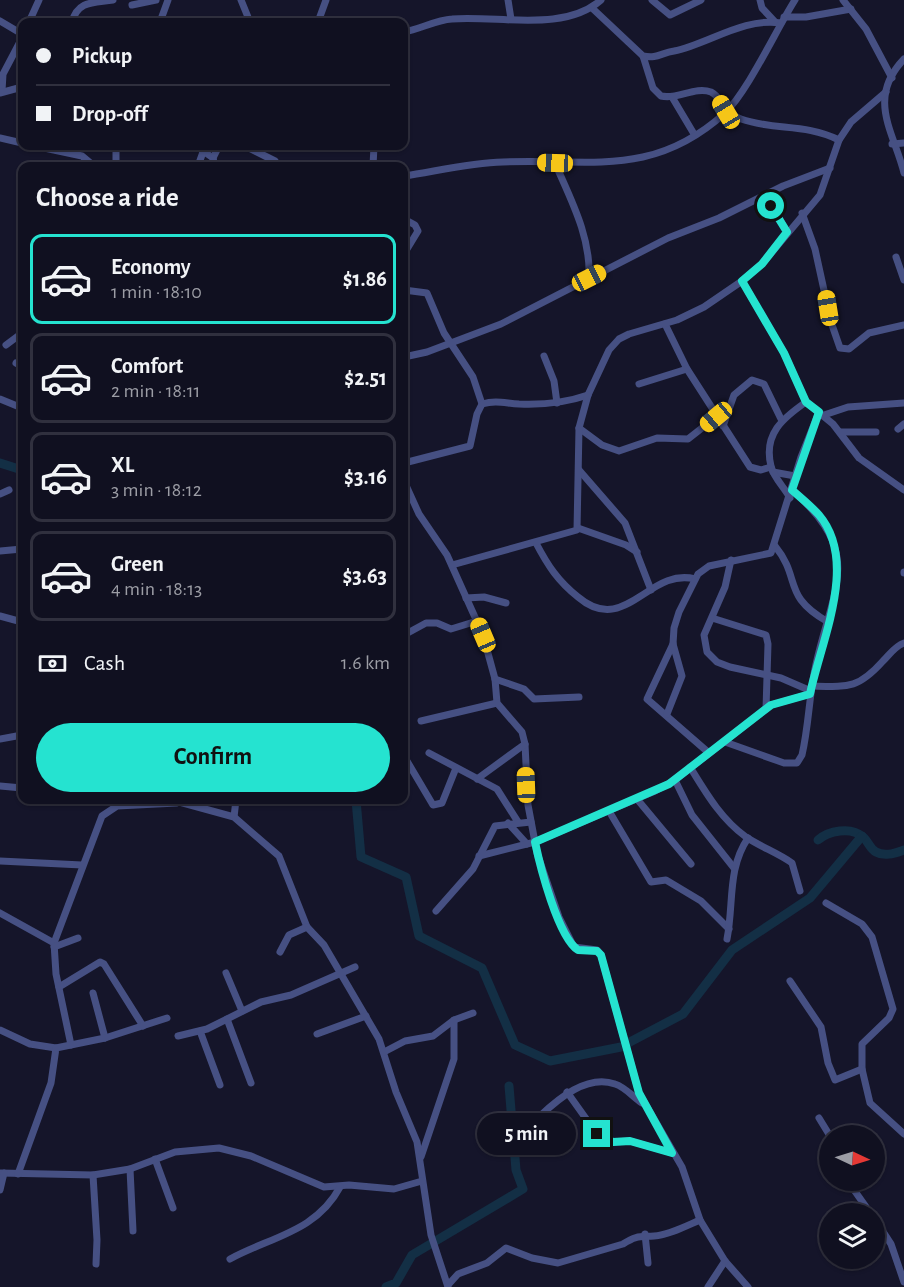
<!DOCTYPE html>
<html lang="en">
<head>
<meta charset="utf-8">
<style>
	:root { --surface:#101020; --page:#1e1e2d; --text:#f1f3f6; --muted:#9c9da5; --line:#30303e; --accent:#25e3d0 }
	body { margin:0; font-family:"Alegreya Sans",sans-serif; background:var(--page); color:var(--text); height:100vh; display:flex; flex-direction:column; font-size:22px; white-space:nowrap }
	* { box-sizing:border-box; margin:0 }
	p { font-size:20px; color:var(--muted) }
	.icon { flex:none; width:33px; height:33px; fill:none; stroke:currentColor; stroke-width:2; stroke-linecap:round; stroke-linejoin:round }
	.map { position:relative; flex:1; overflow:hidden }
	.sheet { position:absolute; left:18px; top:162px; width:390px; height:642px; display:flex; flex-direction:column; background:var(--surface); border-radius:12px; box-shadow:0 2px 4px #0004,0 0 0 2px var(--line) }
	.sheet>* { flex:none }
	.hud { position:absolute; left:18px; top:18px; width:390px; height:132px; border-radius:12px; box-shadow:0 2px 4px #0004,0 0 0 2px var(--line); display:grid; align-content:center; height:132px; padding:0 18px; background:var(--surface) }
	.needle { width:39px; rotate:94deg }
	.fabs { position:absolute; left:819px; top:1125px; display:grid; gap:12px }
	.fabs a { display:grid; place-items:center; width:66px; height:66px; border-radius:50%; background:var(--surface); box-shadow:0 2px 4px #0004,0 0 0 2px var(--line); font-size:30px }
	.end { position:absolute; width:27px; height:27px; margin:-14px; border:8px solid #25e3d0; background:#111; box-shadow:0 0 0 3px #111 }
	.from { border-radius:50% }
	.bubble { position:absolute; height:42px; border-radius:21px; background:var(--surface); box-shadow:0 2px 4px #0004,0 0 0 2px var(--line); font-size:20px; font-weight:600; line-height:42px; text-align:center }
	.car { position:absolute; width:18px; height:36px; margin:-18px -9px; border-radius:8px; box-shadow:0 0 4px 2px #0007; background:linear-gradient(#f5c518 24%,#345 0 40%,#f5c518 0 76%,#345 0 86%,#f5c518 0) }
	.hud b { display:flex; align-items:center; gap:21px; height:57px; font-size:22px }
	.hud b+b { border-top:2px solid var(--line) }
	.hud i { width:15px; height:15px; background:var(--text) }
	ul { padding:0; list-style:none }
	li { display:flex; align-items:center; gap:18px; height:90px; margin:0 12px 9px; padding:0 6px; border:3px solid var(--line); border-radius:12px }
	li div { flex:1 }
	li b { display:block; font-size:22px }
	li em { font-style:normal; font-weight:600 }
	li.current { border-color:var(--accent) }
	li>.icon { width:54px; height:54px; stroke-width:1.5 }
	h2 { padding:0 18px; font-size:27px; line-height:72px }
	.pay { display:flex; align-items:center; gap:15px; height:66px; padding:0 18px; font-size:22px }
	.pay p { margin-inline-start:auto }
	.action { display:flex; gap:12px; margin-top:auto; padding:12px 18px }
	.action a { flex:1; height:69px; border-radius:36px; background:var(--accent); color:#111; font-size:24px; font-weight:600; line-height:69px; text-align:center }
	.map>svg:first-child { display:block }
</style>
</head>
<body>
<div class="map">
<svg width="904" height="1287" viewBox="0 0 904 1287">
	<rect width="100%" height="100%" fill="#15152a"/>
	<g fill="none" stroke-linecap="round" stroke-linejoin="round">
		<g stroke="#132f45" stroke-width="9">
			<path d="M0,463l22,7"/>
			<path d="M356,800l5,57 45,20 13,59 63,32 33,77 35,16 71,-14"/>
			<path d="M818,840c10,-9 33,-14 45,-3 5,4 7,12 13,15 9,5 19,1 28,-2"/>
			<path d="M628,1043l55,-29 49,-64 78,-52 52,-62"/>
			<path d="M386,1287l10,-4 16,-28 111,-66 -7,-19 -7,-84"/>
		</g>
		<g stroke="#465083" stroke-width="7">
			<path d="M241,0l9,22"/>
			<path d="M508,0l3,19"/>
			<path d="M652,0l18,15 31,-15"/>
			<path d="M760,0l2,8 13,14"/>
			<path d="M843,0l23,29 26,49"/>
			<path d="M132,5l24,-5"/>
			<path d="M592,8l51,48c14,3 18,-3 31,-5 34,-7 70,-34 107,-28"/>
			<path d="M784,17h22l45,-8"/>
			<path d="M0,21l22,13"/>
			<path d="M29,22l10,-22"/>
			<path d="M72,22c6,-22 22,-19 41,-22"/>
			<path d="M160,22l8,-22"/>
			<path d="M244,22l6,-2 18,2"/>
			<path d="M318,22l8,-22"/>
			<path d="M404,32c16,-3 32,-12 48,-13 46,-4 111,14 149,-19"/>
			<path d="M643,56l10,32 8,8c16,4 34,-10 50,-4 11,5 12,21 30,27 34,12 63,4 98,21"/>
			<path d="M904,59c-38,40 -10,73 0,114"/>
			<path d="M2,91l1,-17 19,-36"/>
			<path d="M0,93l22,-6"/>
			<path d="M672,97l22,37"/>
			<path d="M0,138l22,5"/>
			<path d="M892,144l12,-1"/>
			<path d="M35,146l47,10 12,10"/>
			<path d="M116,146v20"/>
			<path d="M196,146l17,12"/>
			<path d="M245,146l30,15"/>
			<path d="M555,163c16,37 36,74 34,115"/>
			<path d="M198,166l5,-14"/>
			<path d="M215,166l-2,-8 6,-12"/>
			<path d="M373,166l1,-20"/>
			<path d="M404,176c33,-5 66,-13 99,-14 86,-4 149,17 222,-49 23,-22 51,-83 70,-113"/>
			<path d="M761,197l15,16 11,19"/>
			<path d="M802,213l13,36 16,73 9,26 9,1 20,-16 35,-8"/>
			<path d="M404,219l11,6 3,6 -14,23"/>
			<path d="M896,257l8,23"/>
			<path d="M742,281l42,72 22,49 27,22 26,34 45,32"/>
			<path d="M404,290l23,3 17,40 29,44 9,27"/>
			<path d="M665,324l22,45 63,98 11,3 10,-3"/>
			<path d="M6,345l16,-12"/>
			<path d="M544,356l10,25 3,22"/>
			<path d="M404,357l23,-5 74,-28 167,-86 51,-20 64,-32 47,-18"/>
			<path d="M16,363l6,3"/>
			<path d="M639,384l48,-15"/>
			<path d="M0,399l22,9"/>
			<path d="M824,415l24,-8 56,-4"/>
			<path d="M723,426l11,-31 18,-15 12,4 17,35"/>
			<path d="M579,428l23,17 17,6 38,-13 31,1 28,-22"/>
			<path d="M898,429l6,-5"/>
			<path d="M840,432h36"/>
			<path d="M404,463l66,-17 7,-32 5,-10c14,-4 22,-1 37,0 24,1 46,-1 69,-9"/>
			<path d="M579,470l46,53 26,67"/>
			<path d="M773,472l22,4"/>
			<path d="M404,481l15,33 28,41 36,80 12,44 2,24 25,29 3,12 3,61 9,48 22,64 15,30 23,3 4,5 38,138 43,74 18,53 25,41 23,26"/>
			<path d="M0,494l9,-4"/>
			<path d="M790,498c-5,-10 -17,-21 -19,-32 -8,-32 12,-48 35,-64"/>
			<path d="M578,528l48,17 11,7"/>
			<path d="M536,543c12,23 22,38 42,54 47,40 71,-30 117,-18"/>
			<path d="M775,546c27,33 6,49 53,76"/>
			<path d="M0,551l22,-2"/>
			<path d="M731,560l-6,27 -21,48 3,17 10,10 13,5 51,11 30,13"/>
			<path d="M452,565l125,-35 2,-102 9,-33 21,-45 10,-11 10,-5 48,-14 27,-13 38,-26 20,-17 58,-69 19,-55 12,-18 35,-30"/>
			<path d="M904,572v1"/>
			<path d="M466,598l18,-1 22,6"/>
			<path d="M0,616l22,6"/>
			<path d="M712,618l54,17 2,9 -2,65"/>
			<path d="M404,635l22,-12h11l14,6 26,-8"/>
			<path d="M673,644l-26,55 62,54"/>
			<path d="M495,679l29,10 10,10 45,-2"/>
			<path d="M812,686c36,1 46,3 71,-25 7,-7 12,-15 21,-18"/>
			<path d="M667,714l15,-38 -9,-32 1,-16 5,-16 19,-38 11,-8 62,-13 30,-96 18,-45"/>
			<path d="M421,721l76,-18"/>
			<path d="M0,739l22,-4"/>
			<path d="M725,742l59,21h13l5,-8c7,-30 7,-61 14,-91 18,-79 48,-111 -24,-174"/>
			<path d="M429,753l68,36 21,33"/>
			<path d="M404,756l29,49 9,-2 14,-35"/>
			<path d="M690,767c16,26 31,52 56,70 15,10 32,16 46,26l8,28"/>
			<path d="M477,779l48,-35"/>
			<path d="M675,780l17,35 42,53"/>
			<path d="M0,786l22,2"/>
			<path d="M637,799l54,65"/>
			<path d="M172,800l62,17 45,39 28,71 17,18 55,94 17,53 21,50 14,93 17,52"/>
			<path d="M609,811l42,71 15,-2 35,21 28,28"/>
			<path d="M234,817l2,-17"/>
			<path d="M508,823l19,21"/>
			<path d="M479,856l56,-14 120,-51 20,-11 96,-75 39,-11"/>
			<path d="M0,861l82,4"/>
			<path d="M826,903l36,21 10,13 21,72 -4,9 -27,26v25l8,34 34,31"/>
			<path d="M436,911l37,-42 22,-43 36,-4"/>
			<path d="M0,913l54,30 2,31 15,71"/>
			<path d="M727,939c7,-35 0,-70 21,-101"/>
			<path d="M54,943l48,-127 15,-10 60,-3"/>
			<path d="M54,947l24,-9"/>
			<path d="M280,952l9,-17 18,-8"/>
			<path d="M226,973l16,38"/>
			<path d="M790,981l31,46 7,36 7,17 27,-11"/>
			<path d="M59,987l41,-25 4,2 39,62"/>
			<path d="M93,993l12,45"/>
			<path d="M227,1019l24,64"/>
			<path d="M0,1030l30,14 26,4"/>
			<path d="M200,1031l20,54"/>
			<path d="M317,1034l49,-18"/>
			<path d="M178,1036l29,-7 54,-27 30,-7 64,-28"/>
			<path d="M384,1052l21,-11 28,-5 21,-16 19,-7"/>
			<path d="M567,1092l30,42 16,8 17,-1 42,12"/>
			<path d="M540,1116c18,-17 47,-42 75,-32 10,3 18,13 27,19"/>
			<path d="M819,1118l11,18"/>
			<path d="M421,1157l33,-98v-39"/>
			<path d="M155,1159l18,49"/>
			<path d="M130,1169l3,62"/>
			<path d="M0,1173l93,2 37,-6 45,-17 44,-4 32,8 73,31 25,-2 45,4 28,-8"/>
			<path d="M18,1174l33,-91 5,-35 49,-10 62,-20"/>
			<path d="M93,1175l4,65 -1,24"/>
			<path d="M847,1180l24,34"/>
			<path d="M0,1190l4,-17"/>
			<path d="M874,1218l17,26 13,38"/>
			<path d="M645,1234l3,29"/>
			<path d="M230,1259c40,-22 86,-27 110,-72"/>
			<path d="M448,1285l10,-11 29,-11 19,-15 26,10 26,5 65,-19c14,-9 17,-7 31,-8 15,-1 32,-10 46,-16"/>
			<path d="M708,1287l17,-26"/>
		</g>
	</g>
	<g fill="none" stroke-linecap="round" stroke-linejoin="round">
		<path stroke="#25e3d0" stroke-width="8" d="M597,1134l16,8 17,-1 42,12 -33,-60 -38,-138 -4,-4 -19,-1c-20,-13 -38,-84 -43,-108l134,-58 102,-79 39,-11c11,-53 49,-132 9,-179 -8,-9 -18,-17 -27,-25l27,-78 -13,-10 -22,-49 -42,-72 20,-17 25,-32 -16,-26"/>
	</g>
</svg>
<div class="fabs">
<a><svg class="needle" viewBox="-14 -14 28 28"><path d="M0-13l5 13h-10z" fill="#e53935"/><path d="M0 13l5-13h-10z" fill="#9c9da5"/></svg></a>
<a><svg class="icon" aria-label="layers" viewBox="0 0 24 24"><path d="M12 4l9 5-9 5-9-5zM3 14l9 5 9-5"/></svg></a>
</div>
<i class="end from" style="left:771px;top:206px"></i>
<i class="end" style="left:597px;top:1134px"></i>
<div class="bubble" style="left:477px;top:1113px;width:99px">5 min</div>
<i class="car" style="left:726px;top:112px;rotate:329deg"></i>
<i class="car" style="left:555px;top:163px;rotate:272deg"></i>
<i class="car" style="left:589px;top:278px;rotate:63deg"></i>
<i class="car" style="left:828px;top:308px;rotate:351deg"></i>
<i class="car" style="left:716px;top:417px;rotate:230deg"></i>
<i class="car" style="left:483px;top:635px;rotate:337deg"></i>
<i class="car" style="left:526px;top:785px;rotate:358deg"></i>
<div class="hud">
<b><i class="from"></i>Pickup</b>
<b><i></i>Drop-off</b>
</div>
<section class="sheet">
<h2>Choose a ride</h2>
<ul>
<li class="current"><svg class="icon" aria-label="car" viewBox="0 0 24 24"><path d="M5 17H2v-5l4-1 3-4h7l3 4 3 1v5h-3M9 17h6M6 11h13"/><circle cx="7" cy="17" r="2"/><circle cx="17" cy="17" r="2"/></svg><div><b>Economy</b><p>1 min · 18:10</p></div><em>$1.86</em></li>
<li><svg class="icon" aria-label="car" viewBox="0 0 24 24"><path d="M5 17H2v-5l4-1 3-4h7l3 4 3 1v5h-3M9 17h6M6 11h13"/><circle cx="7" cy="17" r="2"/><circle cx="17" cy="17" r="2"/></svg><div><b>Comfort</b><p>2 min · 18:11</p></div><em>$2.51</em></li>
<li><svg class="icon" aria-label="car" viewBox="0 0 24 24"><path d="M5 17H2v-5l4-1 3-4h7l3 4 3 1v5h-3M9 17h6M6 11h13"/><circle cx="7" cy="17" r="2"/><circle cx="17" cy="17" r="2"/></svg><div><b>XL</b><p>3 min · 18:12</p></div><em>$3.16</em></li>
<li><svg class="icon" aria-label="car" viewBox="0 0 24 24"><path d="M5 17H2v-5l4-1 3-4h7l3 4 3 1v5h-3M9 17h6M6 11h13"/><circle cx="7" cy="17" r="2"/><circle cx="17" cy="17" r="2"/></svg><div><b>Green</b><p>4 min · 18:13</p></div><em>$3.63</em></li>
</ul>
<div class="pay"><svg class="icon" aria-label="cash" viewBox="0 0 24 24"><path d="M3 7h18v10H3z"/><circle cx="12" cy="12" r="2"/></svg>Cash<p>1.6 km</p></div>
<div class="action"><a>Confirm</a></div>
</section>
</div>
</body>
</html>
